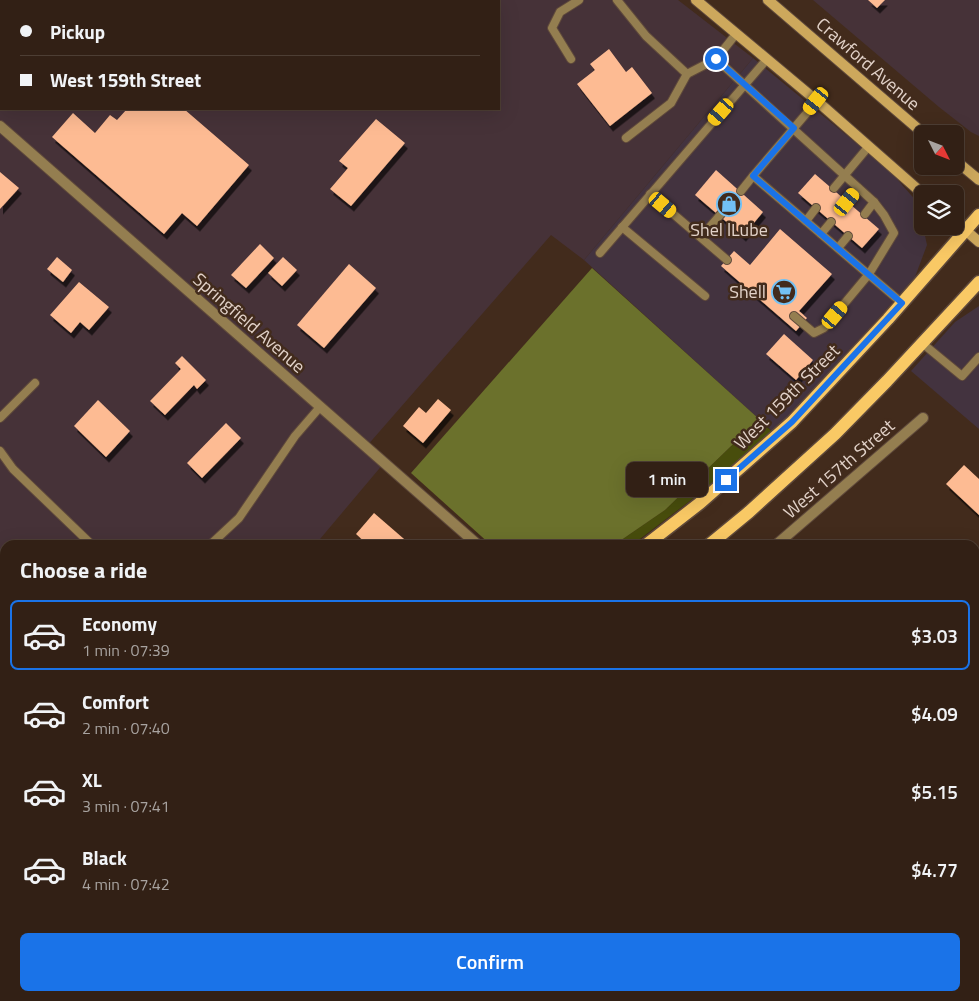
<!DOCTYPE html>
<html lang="en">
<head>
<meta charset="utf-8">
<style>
	:root { --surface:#322015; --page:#3d2d22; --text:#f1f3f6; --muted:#a8a3a0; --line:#4d3e34; --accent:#1a73e8 }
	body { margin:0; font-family:"Titillium Web",sans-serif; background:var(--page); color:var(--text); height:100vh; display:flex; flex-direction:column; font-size:19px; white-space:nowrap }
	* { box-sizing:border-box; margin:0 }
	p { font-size:16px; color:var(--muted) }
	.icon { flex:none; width:28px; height:28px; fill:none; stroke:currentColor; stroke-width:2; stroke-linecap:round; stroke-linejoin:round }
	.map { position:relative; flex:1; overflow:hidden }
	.sheet { position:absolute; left:0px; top:540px; width:980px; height:461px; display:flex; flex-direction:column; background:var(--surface); border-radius:15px 15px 0 0; box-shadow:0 5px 20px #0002,0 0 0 1px var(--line) }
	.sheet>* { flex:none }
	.hud { position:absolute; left:0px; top:0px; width:500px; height:110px; box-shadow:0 5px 20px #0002,0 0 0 1px var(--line); display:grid; align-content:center; height:110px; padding:0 20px; background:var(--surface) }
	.needle { width:32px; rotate:132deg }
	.controls { position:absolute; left:914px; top:125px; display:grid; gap:10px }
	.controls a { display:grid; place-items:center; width:50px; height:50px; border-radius:8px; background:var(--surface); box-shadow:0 5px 20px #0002,0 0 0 1px var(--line); font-size:25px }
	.end { position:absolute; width:22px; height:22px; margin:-11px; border:6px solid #1a73e8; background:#fff; box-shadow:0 0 0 2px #fff }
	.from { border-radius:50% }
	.bubble { position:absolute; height:35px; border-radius:8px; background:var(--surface); box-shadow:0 5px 20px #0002,0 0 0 1px var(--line); font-size:16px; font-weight:600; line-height:35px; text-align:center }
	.car { position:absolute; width:15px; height:30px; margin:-15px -8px; border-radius:6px; box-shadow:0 0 4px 1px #0007; background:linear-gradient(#f5c518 24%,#345 0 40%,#f5c518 0 76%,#345 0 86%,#f5c518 0) }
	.hud b { display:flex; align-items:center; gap:18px; height:48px; font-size:19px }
	.hud b+b { border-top:1px solid var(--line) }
	.hud i { width:12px; height:12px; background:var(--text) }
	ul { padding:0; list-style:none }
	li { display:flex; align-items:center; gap:15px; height:70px; margin:0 10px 8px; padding:0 10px; border:2px solid transparent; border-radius:8px }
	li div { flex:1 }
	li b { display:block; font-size:19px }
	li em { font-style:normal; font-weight:600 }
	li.current { border-color:var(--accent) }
	li>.icon { width:45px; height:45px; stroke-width:1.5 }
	h2 { padding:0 20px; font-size:22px; line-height:60px }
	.action { display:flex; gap:10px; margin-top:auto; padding:10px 20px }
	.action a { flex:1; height:58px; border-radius:8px; background:var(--accent); color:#fff; font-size:20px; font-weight:600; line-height:58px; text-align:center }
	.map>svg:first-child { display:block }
</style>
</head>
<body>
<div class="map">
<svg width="979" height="1001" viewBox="0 0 979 1001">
	<defs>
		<filter id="shadow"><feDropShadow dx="3" dy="5.5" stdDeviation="0" flood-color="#0009"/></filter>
	</defs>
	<rect width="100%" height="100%" fill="#422b1c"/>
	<g fill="#43333f">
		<path d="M753,58l137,113 28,32 9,42 -12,32 -37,42 -105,113 -189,-172z"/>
		<path d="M979,306v123l-68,-58 44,-49z"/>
	</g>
	<g fill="#463238" fill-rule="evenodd">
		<path d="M0,0h678l75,58 -169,202 -33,-25 -185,212 18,16 -69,82h-310v132h-5zM1,1h498v108h-498z"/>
		<path d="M813,0h166v136l-8,-4 -32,-25z"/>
		<path d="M979,691v283l-4,-4v-274z"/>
	</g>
	<path fill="#484d0c" d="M758,420l15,12 -78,65 -63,48h-18l51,-35z"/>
	<g fill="#6b712c">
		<path d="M592,268l167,151 -94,91 -51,35h-123l-80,-72z"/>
		<path d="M31,996h75l-6,5h-73z"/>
	</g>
	<g fill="#fdbb93" filter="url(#shadow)">
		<path d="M868,0h17l-8,8z"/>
		<path d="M609,49l17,23 6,-5 20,26 -42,33 -33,-42 18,-14 -5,-6z"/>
		<path d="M127,109h57l65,56 -52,61 -15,-13 -18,21 -112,-97 21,-24 22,20 15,-18 7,5z"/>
		<path d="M376,119l29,24 -54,63 -21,-17 18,-21 -9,-7z"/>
		<path d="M716,170l47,42 -20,24 -48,-41z"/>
		<path d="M0,172l19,16 -19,21z"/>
		<path d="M815,174l64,55 -17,19 -64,-55z"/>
		<path d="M780,229l52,45 -33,37 8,7 -11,13 -75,-65 13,-15 16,14z"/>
		<path d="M260,244l14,14 -28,30 -15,-13z"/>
		<path d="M57,257l15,13 -9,12 -16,-13z"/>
		<path d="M283,257l14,13 -15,16 -14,-13z"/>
		<path d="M349,264l27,24 -52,60 -27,-23z"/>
		<path d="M79,282l30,25 -20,23 -9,-8 -9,11 -21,-18z"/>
		<path d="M784,334l29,26 -17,20 -30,-26z"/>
		<path d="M182,356l24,24 -9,9 -3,-4 -29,30 -15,-14 31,-32 -6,-6z"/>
		<path d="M438,399l13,11 -28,33 -20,-17 16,-19 7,6z"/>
		<path d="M98,400l32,31 -24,26 -32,-31z"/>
		<path d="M226,423l15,15 -39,40 -15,-15z"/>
		<path d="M964,465l15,14v36l-33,-31z"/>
		<path d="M374,513l37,32h-43l-12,-11z"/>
		<path d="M448,996h31l-4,5h-5l-4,-3 -3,3h-9z"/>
	</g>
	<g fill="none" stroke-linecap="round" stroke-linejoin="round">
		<defs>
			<g id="lane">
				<path d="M97,0l2,1"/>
				<path d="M617,0l29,36 41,38 29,-15 20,-25"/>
				<path d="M571,59l-19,-31 8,-16 19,-12"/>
				<path d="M716,59l158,143 10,13 10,18 -25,41 -45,54 -10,5 -20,-17"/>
				<path d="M817,101l-64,75 149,127"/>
				<path d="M626,138l45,-35 16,-29"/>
				<path d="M834,188l35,-42"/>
				<path d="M741,191l12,-15"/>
				<path d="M650,194l77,66"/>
				<path d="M847,202l11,-14"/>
				<path d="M865,214l9,-12"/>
				<path d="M806,221l10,-13"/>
				<path d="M622,227l83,69"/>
				<path d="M821,234l10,-12"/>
				<path d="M701,237l20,-23"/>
				<path d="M838,248l10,-12"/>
				<path d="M600,253l167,-194"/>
				<path d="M922,343l40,33 17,-19"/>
				<path d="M0,418l35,-35"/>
				<path d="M0,451l13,18 79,76"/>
				<path d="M210,545l29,-27 56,-82 25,-29"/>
				<path d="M975,888l4,-5"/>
			</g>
			<g id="street">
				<path d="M188,1l3,-1"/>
				<path d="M0,78h1"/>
				<path d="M0,126l478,419"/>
				<path d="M776,545l147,-127"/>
				<path d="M329,1001l4,-5"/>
			</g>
			<g id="secondary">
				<path d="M696,0l121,101 106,93"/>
				<path d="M768,0l156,134"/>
				<path d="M955,160l24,20"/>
				<path d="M955,221l24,21"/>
			</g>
			<g id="primary">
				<path d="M646,545l54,-42 92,-81 96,-103 91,-104"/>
				<path d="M709,545l40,-33 86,-78 52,-53 92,-99"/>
				<path d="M0,872l5,-3"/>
				<path d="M0,901l5,-2"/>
			</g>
			<g id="highway">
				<path d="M0,741h5"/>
				<path d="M0,987l5,-7"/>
			</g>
		</defs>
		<use href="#lane" stroke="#5f493b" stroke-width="10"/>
		<use href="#street" stroke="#5f493b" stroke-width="12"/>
		<use href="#secondary" stroke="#5f493b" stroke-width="12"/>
		<use href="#primary" stroke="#5f493b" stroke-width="15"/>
		<use href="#highway" stroke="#5f493b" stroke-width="18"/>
		<use href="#lane" stroke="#947e50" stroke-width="8"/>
		<use href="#street" stroke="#947e50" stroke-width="10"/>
		<use href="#secondary" stroke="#cda85c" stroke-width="10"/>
		<use href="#primary" stroke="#f9c965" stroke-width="12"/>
		<use href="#highway" stroke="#faefda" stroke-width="15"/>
	</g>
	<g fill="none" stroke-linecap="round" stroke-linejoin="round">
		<path stroke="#1a73e8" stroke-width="6" d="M716,59l78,69 -41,48 149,127 -110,119 -66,58"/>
	</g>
	<defs>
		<symbol id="shop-ring" viewBox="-11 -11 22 22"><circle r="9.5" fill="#422b1c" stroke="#72c1f5" stroke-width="1.5"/><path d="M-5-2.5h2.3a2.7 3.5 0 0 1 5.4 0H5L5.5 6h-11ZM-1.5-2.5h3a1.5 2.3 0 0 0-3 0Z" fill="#72c1f5"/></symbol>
		<symbol id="supermarket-ring" viewBox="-11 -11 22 22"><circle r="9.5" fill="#422b1c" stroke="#72c1f5" stroke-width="1.5"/><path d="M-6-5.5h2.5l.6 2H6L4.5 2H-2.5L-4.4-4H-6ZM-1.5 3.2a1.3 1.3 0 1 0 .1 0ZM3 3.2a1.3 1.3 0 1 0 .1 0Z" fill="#72c1f5"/></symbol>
	</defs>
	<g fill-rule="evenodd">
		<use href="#shop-ring" x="715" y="190" width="28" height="28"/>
		<use href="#supermarket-ring" x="770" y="278" width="28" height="28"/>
	</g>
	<g text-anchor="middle" stroke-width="5" stroke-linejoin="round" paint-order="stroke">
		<g font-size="18" fill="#e2d2c9" stroke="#422b1c">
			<text transform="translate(868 64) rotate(41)" y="6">Crawford Avenue</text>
			<text transform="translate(249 323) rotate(41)" y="6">Springfield Avenue</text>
			<text transform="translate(787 397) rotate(-45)" y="6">West 159th Street</text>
			<text transform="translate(839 469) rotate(-41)" y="6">West 157th Street</text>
		</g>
		<g font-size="18" fill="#e2d2c9" stroke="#422b1c">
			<text x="729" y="236">Shel lLube</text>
			<text x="766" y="298" text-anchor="end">Shell</text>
		</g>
	</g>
</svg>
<div class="controls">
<a><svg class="needle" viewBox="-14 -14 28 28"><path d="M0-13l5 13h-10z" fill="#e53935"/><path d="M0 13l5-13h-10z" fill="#a8a3a0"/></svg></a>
<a><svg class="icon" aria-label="layers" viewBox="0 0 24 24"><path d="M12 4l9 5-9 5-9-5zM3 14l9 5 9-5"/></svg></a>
</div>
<i class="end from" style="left:716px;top:59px"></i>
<i class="end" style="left:726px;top:480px"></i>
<div class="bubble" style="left:626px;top:462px;width:82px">1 min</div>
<i class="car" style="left:816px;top:101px;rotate:219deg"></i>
<i class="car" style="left:721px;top:112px;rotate:221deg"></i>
<i class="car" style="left:847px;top:202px;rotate:39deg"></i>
<i class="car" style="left:663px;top:205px;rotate:130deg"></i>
<i class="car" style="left:835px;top:315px;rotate:40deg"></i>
<div class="hud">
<b><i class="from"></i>Pickup</b>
<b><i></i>West 159th Street</b>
</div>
<section class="sheet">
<h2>Choose a ride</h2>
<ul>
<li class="current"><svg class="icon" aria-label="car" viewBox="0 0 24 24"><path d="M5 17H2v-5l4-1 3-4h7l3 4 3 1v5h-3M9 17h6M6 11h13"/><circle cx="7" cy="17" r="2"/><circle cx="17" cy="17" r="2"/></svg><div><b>Economy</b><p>1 min · 07:39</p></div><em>$3.03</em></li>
<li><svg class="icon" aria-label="car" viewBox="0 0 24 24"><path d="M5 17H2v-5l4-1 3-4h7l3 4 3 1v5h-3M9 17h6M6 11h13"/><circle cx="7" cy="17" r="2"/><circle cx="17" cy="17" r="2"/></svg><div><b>Comfort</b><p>2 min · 07:40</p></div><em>$4.09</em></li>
<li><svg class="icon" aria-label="car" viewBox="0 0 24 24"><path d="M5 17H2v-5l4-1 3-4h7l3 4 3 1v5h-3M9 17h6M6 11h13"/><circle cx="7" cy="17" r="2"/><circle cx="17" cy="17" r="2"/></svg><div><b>XL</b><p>3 min · 07:41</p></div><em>$5.15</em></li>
<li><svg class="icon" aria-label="car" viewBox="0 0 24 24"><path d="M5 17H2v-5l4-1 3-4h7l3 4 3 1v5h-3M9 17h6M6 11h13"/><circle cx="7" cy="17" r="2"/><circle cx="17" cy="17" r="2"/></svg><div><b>Black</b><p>4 min · 07:42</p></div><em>$4.77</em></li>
</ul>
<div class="action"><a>Confirm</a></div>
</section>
</div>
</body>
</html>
